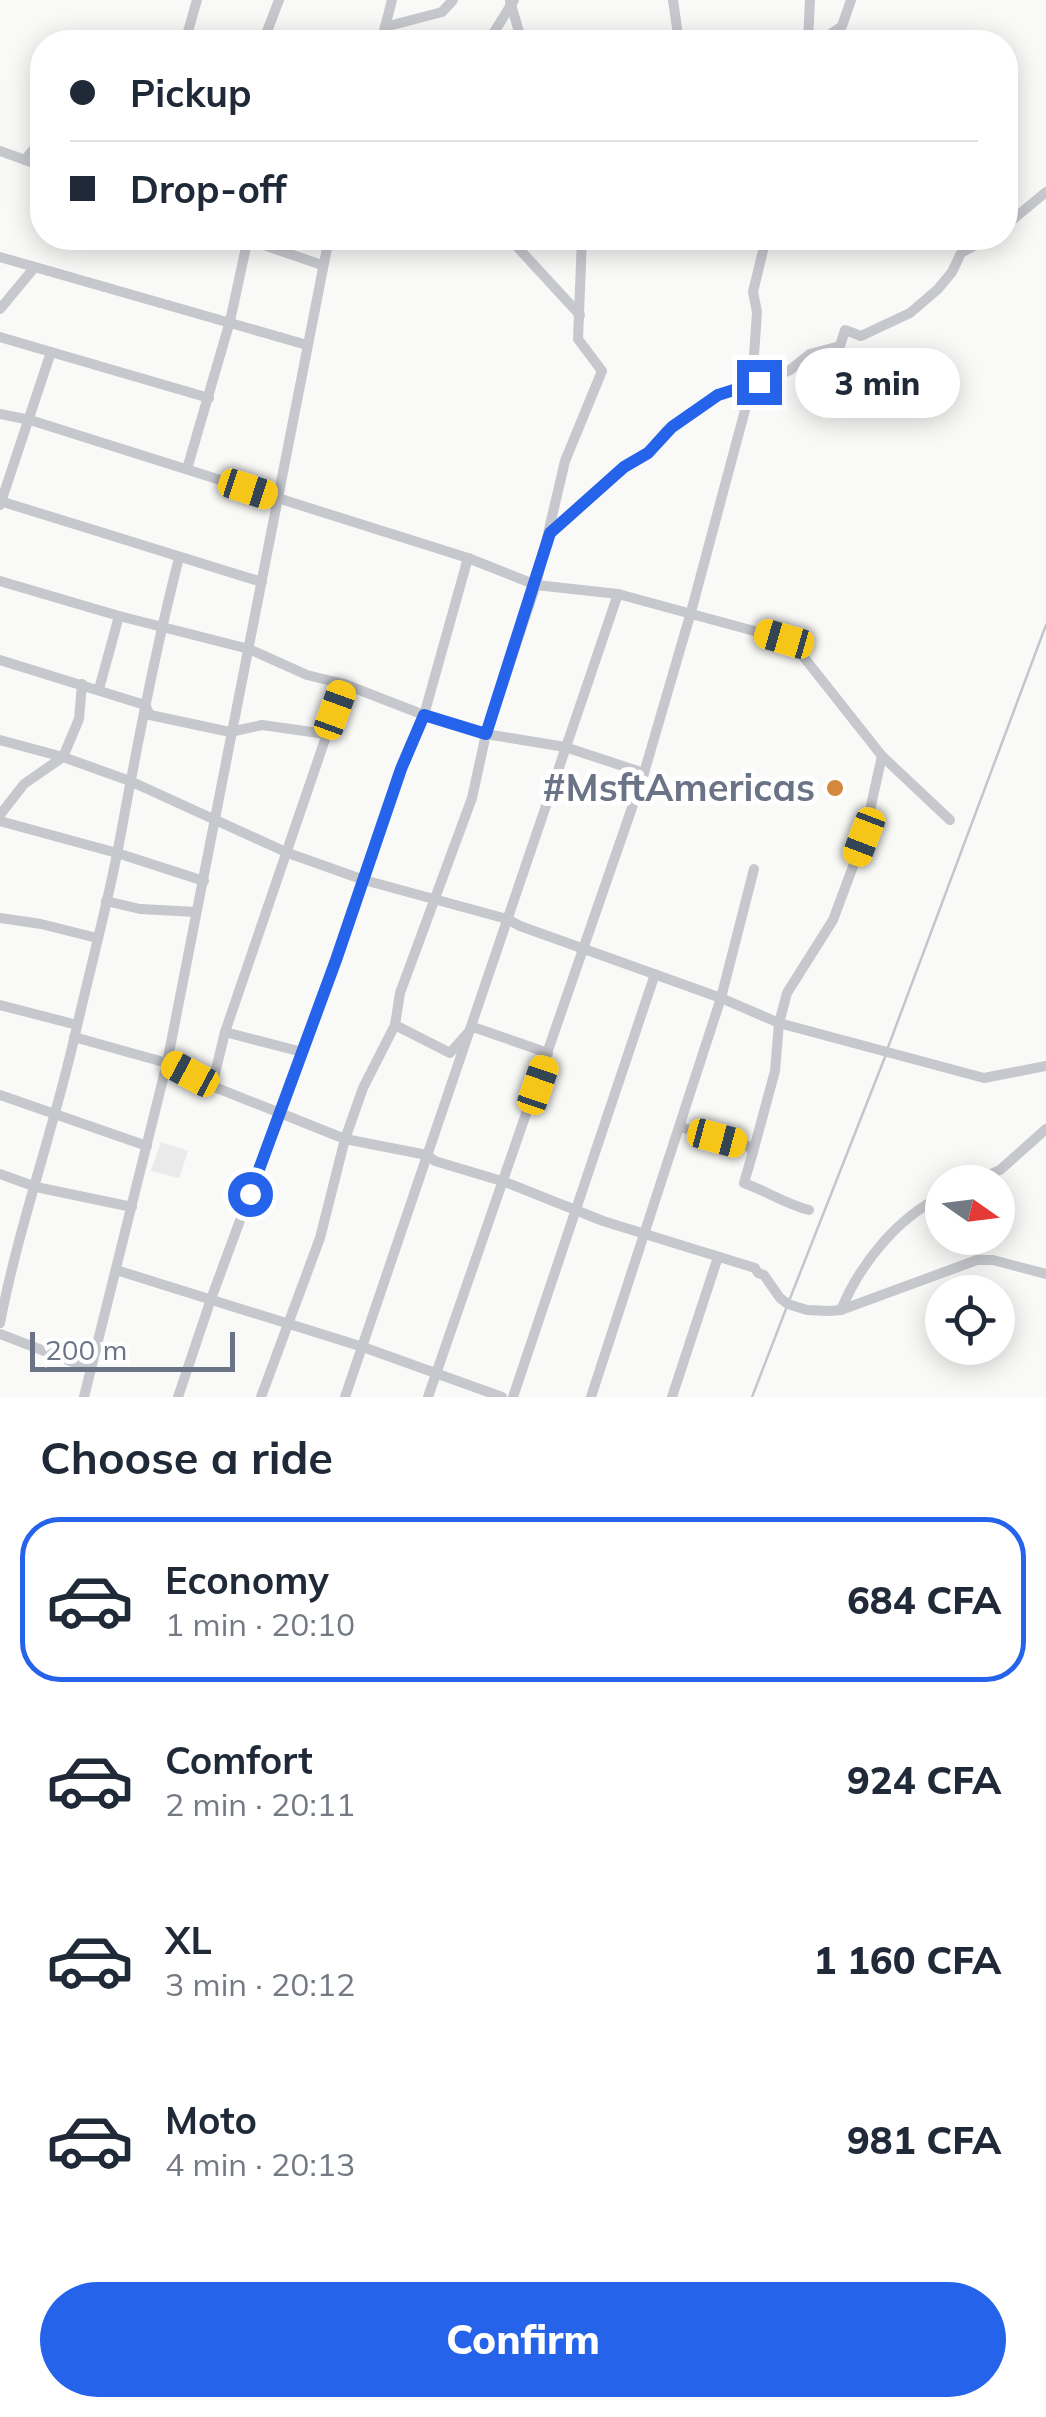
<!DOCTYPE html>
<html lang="en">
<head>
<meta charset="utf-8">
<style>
	:root { --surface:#fff; --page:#f2f2f3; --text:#1f2937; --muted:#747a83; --line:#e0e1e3; --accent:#2563eb }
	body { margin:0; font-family:Mulish,sans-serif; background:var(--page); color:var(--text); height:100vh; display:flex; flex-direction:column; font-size:38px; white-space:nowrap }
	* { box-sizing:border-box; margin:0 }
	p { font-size:32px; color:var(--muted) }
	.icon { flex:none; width:55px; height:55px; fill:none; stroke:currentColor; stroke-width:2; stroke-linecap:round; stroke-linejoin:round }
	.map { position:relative; height:1397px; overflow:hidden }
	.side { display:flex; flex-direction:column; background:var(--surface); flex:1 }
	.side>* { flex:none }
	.guide { position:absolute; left:30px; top:30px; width:988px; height:220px; border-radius:40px; box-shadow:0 5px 25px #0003; display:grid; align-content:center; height:220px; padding:0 40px; background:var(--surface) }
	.needle { width:65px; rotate:104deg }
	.fabs { position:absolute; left:925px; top:1165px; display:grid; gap:20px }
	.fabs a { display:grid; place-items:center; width:90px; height:90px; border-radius:50%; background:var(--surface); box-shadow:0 5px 25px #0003; font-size:50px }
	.scale { position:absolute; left:30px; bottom:25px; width:205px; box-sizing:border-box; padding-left:10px; border:5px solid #6b7386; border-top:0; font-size:28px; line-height:35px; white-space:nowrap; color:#6b7386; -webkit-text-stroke:8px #fff; paint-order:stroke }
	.end { position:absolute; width:45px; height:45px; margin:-22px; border:12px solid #2563eb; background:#fff; box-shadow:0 0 0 5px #fff }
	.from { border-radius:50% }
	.bubble { position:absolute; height:70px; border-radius:35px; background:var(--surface); box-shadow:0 5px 25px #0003; font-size:32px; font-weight:800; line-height:70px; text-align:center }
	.car { position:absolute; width:30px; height:60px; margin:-30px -15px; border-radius:12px; box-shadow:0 0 8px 2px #0007; background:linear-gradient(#f5c518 24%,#345 0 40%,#f5c518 0 76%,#345 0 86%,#f5c518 0) }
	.guide b { display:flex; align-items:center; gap:35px; height:95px; font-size:38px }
	.guide b+b { border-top:2px solid var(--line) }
	.guide i { width:25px; height:25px; background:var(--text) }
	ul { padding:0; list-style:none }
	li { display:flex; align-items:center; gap:30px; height:165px; margin:0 20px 15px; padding:0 20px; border:5px solid transparent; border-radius:40px }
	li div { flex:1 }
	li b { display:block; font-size:38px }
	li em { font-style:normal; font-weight:800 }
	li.selected { border-color:var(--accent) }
	li>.icon { width:90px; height:90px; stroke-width:1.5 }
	h2 { padding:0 40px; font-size:45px; line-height:120px }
	.button { display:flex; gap:20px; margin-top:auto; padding:20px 40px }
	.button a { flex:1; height:115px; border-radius:60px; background:var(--accent); color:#fff; font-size:40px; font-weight:800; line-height:115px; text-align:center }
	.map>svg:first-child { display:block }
</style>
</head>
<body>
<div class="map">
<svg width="1046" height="1397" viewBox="0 0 1046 1397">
	<rect width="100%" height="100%" fill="#f9f9f8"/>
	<path fill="#eaeaeb" d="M161,1142l27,9 -9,27 -28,-7z"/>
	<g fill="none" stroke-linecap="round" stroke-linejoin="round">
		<g stroke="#c0c7cd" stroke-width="2.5">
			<path d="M887,1050l159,-425"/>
			<path d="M789,1301l96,-244"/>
			<path d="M752,1397l34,-88"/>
		</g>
		<g stroke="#c6c8cd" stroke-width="10">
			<path d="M673,0l6,42"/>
			<path d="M510,1l12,41"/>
			<path d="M385,27l57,-15 11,-12"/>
			<path d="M185,42l12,-42"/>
			<path d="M263,42l16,-42"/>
			<path d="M381,42l11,-42"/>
			<path d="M488,42l26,-42"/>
			<path d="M808,42l2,-42"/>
			<path d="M819,42l23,-16 9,-26"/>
			<path d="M0,151l42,15"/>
			<path d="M25,160l17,-21"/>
			<path d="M1005,226l41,-34"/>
			<path d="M243,238l79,27"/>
			<path d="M509,238l71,77"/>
			<path d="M0,257l307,88"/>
			<path d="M0,309l34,-41"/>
			<path d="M0,337l51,15 -51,153"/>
			<path d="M51,352l158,46"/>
			<path d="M0,414l30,6 438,138 68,27 82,9 166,45 11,7 87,110 68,64"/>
			<path d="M187,469l43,-148 18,-83"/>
			<path d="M0,501l262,81"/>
			<path d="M550,533l74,-66 24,-14 18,-22 52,-36 57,-18 15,-7 20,-16 30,-8 5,-16 16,6 49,-23 28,-24 14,-17 9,-19 27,-15"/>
			<path d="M0,581l119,35 130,33 58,26 37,9 80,31 62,19 79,13 79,26"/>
			<path d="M0,660l145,45 5,10 80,17 32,-7 64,9"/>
			<path d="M99,689l20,-73"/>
			<path d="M0,740l63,17 67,24 158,72 76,27 143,39 13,7 201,72 58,25 205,55 62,-12"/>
			<path d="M0,815l24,-31 39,-27 16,-38 3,-35"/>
			<path d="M0,821l117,32 87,28"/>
			<path d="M106,901l34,8 56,3"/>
			<path d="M0,918l41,6 56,14"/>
			<path d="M0,1005l77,20"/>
			<path d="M395,1025l55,28 23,-26 75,26"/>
			<path d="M225,1032l77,20"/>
			<path d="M74,1037l93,26 45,23 133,53 82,16 8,6 70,21 98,39 152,47 3,5 6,2 16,23 8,6 19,6 22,1 12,-1 136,-50h16l53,14"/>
			<path d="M212,1086l13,-54 119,-348"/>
			<path d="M0,1095l147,51"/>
			<path d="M680,1127l68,19 5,6 -9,31c22,8 42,21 65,27"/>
			<path d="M753,1152l22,-81 4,-48 8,-30 46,-73 31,-83 18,-81"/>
			<path d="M0,1174l36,13 96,20"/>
			<path d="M972,1182l28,-12 46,-41"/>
			<path d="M116,1270l247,77 139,50"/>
			<path d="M841,1310c19,-46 56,-92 101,-114"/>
			<path d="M0,1323c19,-98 53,-191 75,-288 14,-62 31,-124 43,-186 18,-97 36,-194 61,-291"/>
			<path d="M0,1334l91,35"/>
			<path d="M84,1397l83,-334 162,-825"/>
			<path d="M178,1397l33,-98 125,-339 65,-191 23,-54 44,-157"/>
			<path d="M261,1397l59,-159 25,-99 18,-51 32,-63 5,-32 72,-195 14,-64 50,-149 29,-124 37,-90 -24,-32 4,-101"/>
			<path d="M345,1397l273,-803"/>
			<path d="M428,1397l216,-624 47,-161 61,-228 5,-72 -4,-20 13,-54"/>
			<path d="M513,1397l142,-423"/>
			<path d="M591,1397l130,-399 33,-129"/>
			<path d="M672,1397l46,-140"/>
		</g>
	</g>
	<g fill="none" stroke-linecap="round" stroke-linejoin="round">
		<path stroke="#2563eb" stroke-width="12" d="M250,1194l86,-234 65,-191 23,-54 62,19 64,-201 74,-66 24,-14 24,-26 46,-32 41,-13"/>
	</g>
	<circle fill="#d4873d" stroke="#fff" stroke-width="4" cx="835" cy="788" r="10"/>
	<g text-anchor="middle" stroke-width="10" stroke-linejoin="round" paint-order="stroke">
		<g font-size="38" font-weight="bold" fill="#6b7386" stroke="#fff" text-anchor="end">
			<text x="815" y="801">#MsftAmericas</text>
		</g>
	</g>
</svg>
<div class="fabs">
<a><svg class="needle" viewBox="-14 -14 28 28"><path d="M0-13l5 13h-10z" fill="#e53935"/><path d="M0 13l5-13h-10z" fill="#747a83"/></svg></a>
<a><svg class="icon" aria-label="locate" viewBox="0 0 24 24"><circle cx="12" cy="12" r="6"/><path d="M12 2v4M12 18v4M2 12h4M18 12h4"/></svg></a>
</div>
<div class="scale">200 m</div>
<i class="end from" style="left:250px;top:1194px"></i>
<i class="end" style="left:759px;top:382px"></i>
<div class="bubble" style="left:795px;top:348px;width:165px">3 min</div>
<i class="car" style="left:248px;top:489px;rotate:108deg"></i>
<i class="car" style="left:784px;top:639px;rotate:286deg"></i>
<i class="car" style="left:335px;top:710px;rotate:20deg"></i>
<i class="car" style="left:864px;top:837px;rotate:201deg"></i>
<i class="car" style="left:190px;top:1074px;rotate:298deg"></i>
<i class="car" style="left:538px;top:1085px;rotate:19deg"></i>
<i class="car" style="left:717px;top:1138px;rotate:105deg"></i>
<div class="guide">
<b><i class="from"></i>Pickup</b>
<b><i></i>Drop-off</b>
</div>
</div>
<section class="side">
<h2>Choose a ride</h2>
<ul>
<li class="selected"><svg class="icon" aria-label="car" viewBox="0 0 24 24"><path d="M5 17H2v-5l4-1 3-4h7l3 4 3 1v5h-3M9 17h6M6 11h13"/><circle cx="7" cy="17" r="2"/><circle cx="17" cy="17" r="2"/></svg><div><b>Economy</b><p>1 min · 20:10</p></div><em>684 CFA</em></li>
<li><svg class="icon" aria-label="car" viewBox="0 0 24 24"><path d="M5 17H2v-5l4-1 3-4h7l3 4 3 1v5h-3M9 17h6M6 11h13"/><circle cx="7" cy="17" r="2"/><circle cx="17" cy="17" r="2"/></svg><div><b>Comfort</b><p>2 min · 20:11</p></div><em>924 CFA</em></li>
<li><svg class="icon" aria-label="car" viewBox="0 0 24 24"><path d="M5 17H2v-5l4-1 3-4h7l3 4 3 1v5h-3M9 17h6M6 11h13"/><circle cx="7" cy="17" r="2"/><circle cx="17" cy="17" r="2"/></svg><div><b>XL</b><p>3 min · 20:12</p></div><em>1 160 CFA</em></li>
<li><svg class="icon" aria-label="car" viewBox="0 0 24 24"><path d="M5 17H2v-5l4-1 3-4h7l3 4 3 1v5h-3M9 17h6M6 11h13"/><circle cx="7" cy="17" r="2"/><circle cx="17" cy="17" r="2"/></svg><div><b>Moto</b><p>4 min · 20:13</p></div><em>981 CFA</em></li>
</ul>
<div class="button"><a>Confirm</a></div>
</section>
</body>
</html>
